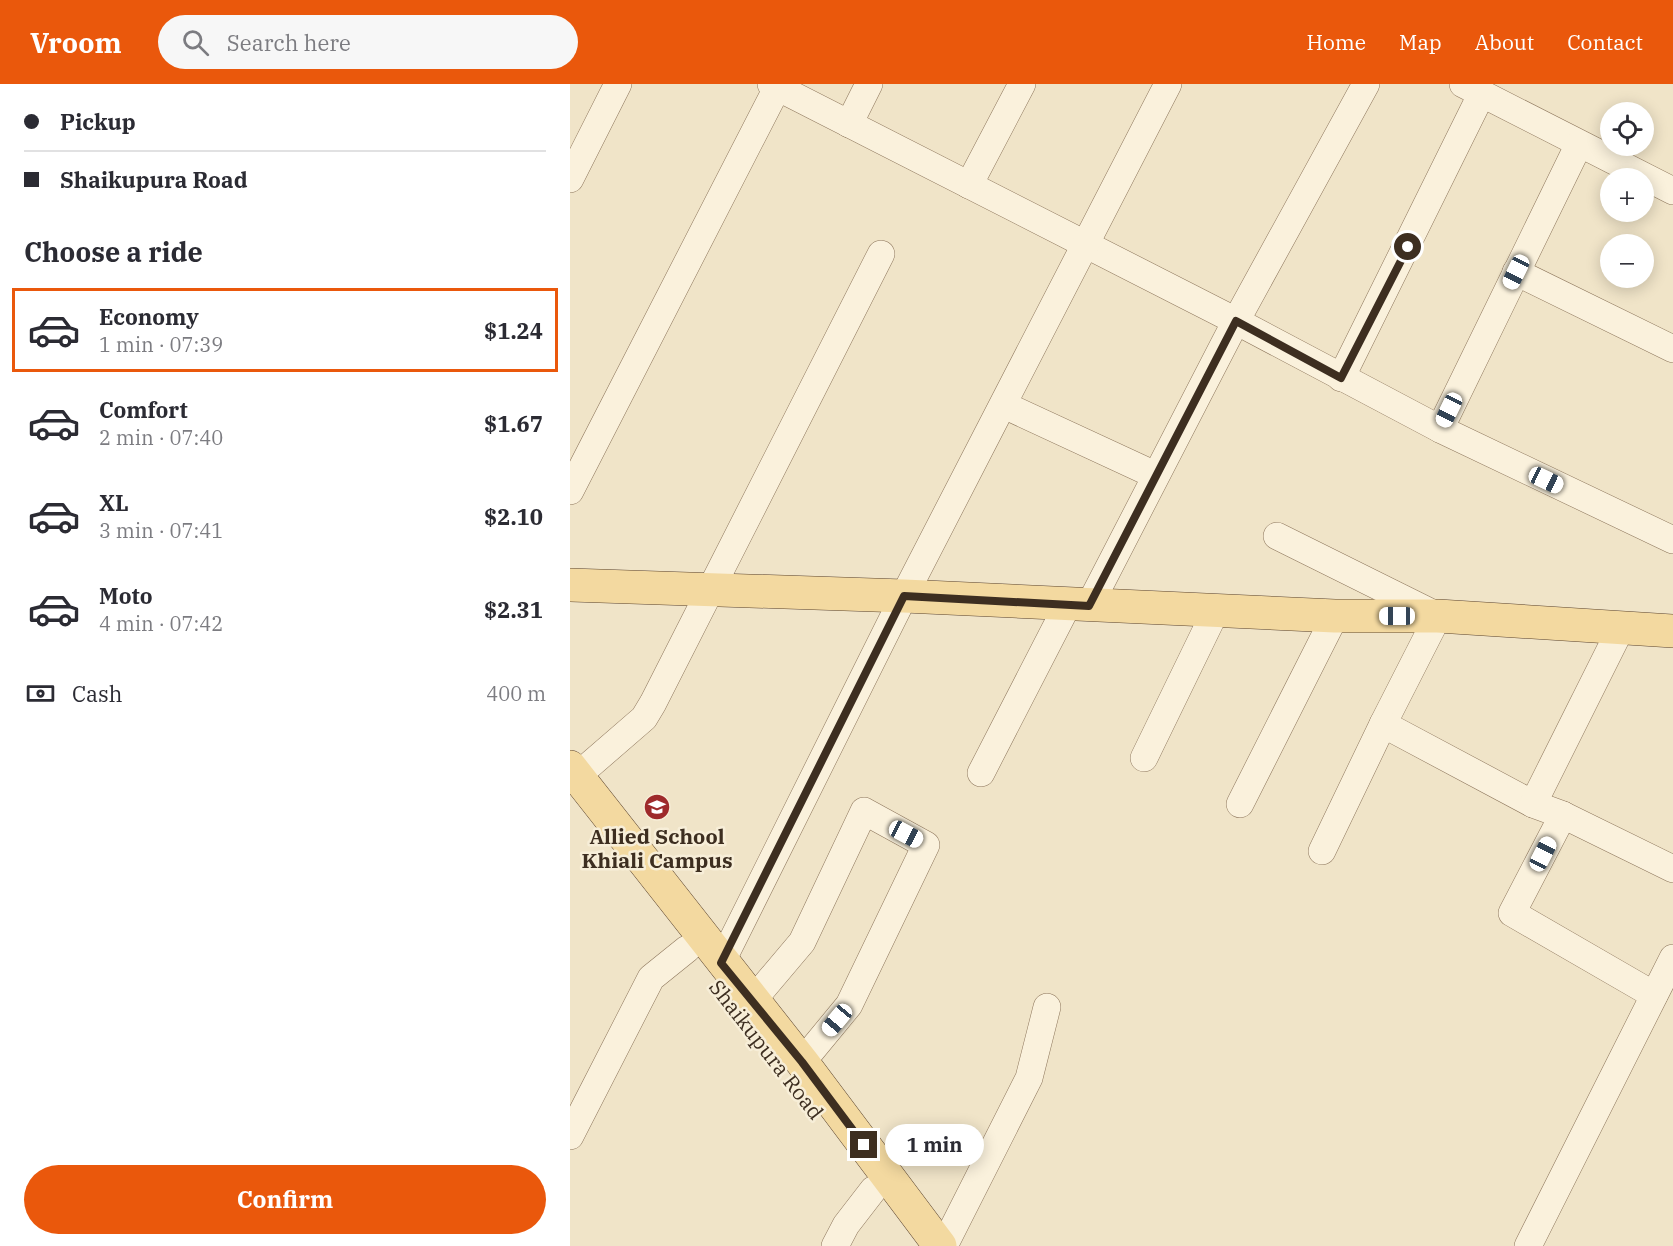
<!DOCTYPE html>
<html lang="en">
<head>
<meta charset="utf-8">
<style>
	:root { --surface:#fff; --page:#f7f7f7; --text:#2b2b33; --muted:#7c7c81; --line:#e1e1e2; --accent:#ea580c }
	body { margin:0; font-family:"IBM Plex Serif",serif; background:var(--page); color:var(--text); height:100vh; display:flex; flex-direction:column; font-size:22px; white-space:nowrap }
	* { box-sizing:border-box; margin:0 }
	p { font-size:20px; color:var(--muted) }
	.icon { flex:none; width:33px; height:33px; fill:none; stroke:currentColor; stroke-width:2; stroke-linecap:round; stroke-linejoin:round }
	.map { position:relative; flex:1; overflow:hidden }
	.side { display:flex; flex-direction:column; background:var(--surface); width:570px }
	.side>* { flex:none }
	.hud { display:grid; align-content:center; height:132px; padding:0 24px; background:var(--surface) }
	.fabs { position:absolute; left:1030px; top:18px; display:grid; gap:12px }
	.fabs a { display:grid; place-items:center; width:54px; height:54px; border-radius:50%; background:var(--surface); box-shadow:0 3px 15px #0003; font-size:30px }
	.end { position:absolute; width:27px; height:27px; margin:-14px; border:8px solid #3d2e20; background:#fff; box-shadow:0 0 0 3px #fff }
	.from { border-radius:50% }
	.bubble { position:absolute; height:42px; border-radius:21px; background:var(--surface); box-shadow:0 3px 15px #0003; font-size:20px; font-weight:700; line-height:42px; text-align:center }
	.car { position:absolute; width:18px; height:36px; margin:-18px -9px; border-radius:8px; box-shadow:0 0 4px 2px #0007; background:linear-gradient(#fff 24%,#345 0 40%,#fff 0 76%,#345 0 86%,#fff 0) }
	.hud b { display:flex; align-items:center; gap:21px; height:57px; font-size:22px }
	.hud b+b { border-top:2px solid var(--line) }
	.hud i { width:15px; height:15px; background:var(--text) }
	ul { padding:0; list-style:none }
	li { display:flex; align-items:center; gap:18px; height:84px; margin:0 12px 9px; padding:0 12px; border:3px solid transparent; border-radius:0px }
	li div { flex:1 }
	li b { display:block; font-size:22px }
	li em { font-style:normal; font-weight:700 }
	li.on { border-color:var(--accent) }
	li>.icon { width:54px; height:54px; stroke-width:1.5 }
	h2 { padding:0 24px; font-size:27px; line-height:72px }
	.pay { display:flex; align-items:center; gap:15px; height:66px; padding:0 24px; font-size:22px }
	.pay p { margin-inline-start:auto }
	.cta { display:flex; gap:12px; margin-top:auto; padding:12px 24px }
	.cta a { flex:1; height:69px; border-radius:36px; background:var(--accent); color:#fff; font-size:24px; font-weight:700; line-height:69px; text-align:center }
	header { display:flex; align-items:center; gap:36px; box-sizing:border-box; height:84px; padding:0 30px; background:var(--accent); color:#fff }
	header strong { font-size:28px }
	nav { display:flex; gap:33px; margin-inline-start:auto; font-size:21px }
	.search { width:420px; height:54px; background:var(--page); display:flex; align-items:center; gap:15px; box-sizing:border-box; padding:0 21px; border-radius:33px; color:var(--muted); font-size:22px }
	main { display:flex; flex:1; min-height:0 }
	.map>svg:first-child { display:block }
</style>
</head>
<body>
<header>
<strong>Vroom</strong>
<div class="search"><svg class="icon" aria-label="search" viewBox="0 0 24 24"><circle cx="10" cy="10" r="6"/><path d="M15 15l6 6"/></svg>Search here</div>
<nav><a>Home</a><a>Map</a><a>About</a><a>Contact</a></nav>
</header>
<main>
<section class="side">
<div class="hud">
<b><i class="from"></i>Pickup</b>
<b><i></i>Shaikupura Road</b>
</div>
<h2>Choose a ride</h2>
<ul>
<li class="on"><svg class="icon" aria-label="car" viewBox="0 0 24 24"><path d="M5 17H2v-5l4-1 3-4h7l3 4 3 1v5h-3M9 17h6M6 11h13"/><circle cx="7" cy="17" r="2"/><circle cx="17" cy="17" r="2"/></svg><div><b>Economy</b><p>1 min · 07:39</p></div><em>$1.24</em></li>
<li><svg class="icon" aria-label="car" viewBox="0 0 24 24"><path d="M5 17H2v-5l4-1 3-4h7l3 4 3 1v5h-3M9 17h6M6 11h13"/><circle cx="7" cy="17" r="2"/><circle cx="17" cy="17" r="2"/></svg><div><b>Comfort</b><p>2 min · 07:40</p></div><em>$1.67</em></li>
<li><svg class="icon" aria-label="car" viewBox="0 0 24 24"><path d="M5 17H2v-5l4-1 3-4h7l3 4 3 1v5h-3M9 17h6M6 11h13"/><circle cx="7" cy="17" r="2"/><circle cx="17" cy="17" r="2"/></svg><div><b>XL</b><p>3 min · 07:41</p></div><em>$2.10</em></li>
<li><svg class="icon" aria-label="car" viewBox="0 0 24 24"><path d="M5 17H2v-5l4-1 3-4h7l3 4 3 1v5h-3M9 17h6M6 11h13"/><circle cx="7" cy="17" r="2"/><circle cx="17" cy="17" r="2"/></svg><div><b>Moto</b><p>4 min · 07:42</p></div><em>$2.31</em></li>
</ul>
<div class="pay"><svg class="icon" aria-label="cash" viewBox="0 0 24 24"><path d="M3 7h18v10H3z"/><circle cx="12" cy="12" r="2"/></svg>Cash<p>400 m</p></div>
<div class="cta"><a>Confirm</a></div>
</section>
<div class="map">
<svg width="1103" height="1162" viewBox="0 0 1103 1162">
	<rect width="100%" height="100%" fill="#f0e4c8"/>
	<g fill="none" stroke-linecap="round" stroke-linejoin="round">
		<defs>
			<g id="minor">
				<path d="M201,0l465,237 204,108 233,111"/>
				<path d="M893,0l210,107"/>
				<path d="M279,40l20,-40"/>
				<path d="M0,95l48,-95"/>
				<path d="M399,101l53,-101"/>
				<path d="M946,188l157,77"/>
				<path d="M771,294l141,-285"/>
				<path d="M434,321l151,70"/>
				<path d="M870,345l139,-285"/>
				<path d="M0,407l209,-407"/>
				<path d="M707,452l161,80 -55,108 -61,127"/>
				<path d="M519,522l147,-285 130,-237"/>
				<path d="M813,640l150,80 30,11 110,54"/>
				<path d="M574,674l72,-148"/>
				<path d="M411,689l87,-169"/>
				<path d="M7,692l67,-58 9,-15 228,-449"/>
				<path d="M670,720l95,-188"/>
				<path d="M963,720l88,-176"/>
				<path d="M993,731l-51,98 142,82"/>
				<path d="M151,879l183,-367 264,-512"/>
				<path d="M183,916l49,-58 62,-131 62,34 -77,160 -47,57"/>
				<path d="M0,1052l81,-158 36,-29"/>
				<path d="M265,1162l11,-21 27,-35"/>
				<path d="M374,1162l85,-168 18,-71"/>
				<path d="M958,1162l145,-288"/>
			</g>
			<g id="major">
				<path d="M0,501l334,11 431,20h103l235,15"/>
				<path d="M0,683l232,295 138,184"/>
			</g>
		</defs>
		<use href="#minor" stroke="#8d765c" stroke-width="28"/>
		<use href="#major" stroke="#5b4430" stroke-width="34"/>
		<use href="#minor" stroke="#faf1dc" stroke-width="27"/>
		<use href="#major" stroke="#f3d9a0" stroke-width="33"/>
	</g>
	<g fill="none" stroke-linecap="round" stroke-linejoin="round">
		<path stroke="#3d2e20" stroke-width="8" d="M294,1061l-62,-83 -81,-99 183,-367 185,10 147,-285 105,57 67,-131"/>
	</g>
	<defs>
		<symbol id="school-disc" viewBox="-11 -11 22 22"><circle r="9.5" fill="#9e2a2b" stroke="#f7eed8"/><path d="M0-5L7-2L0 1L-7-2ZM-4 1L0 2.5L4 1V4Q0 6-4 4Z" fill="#fff"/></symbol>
	</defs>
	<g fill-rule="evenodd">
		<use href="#school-disc" x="72" y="708" width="30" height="30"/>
	</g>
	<g text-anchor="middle" stroke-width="5" stroke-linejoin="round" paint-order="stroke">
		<g font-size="21" font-weight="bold" fill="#3d2e20" stroke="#f7eed8">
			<text x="87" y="760">Allied School<tspan x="87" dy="24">Khiali Campus</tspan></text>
		</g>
		<g font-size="21" fill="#3d2e20" stroke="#f7eed8">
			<text transform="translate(196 966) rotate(52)" y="7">Shaikupura Road</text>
		</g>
	</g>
</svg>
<div class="fabs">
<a><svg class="icon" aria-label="locate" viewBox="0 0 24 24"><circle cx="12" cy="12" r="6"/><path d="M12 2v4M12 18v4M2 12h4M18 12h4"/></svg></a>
<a>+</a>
<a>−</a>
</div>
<i class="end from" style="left:838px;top:163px"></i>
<i class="end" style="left:294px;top:1061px"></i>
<div class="bubble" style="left:315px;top:1040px;width:99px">1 min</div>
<i class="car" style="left:946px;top:188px;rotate:206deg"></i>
<i class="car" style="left:879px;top:326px;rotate:206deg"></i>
<i class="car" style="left:976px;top:396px;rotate:115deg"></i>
<i class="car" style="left:827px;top:532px;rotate:270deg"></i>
<i class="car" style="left:336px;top:750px;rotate:118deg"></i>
<i class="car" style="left:973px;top:770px;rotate:27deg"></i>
<i class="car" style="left:267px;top:936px;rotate:220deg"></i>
</div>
</main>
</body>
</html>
